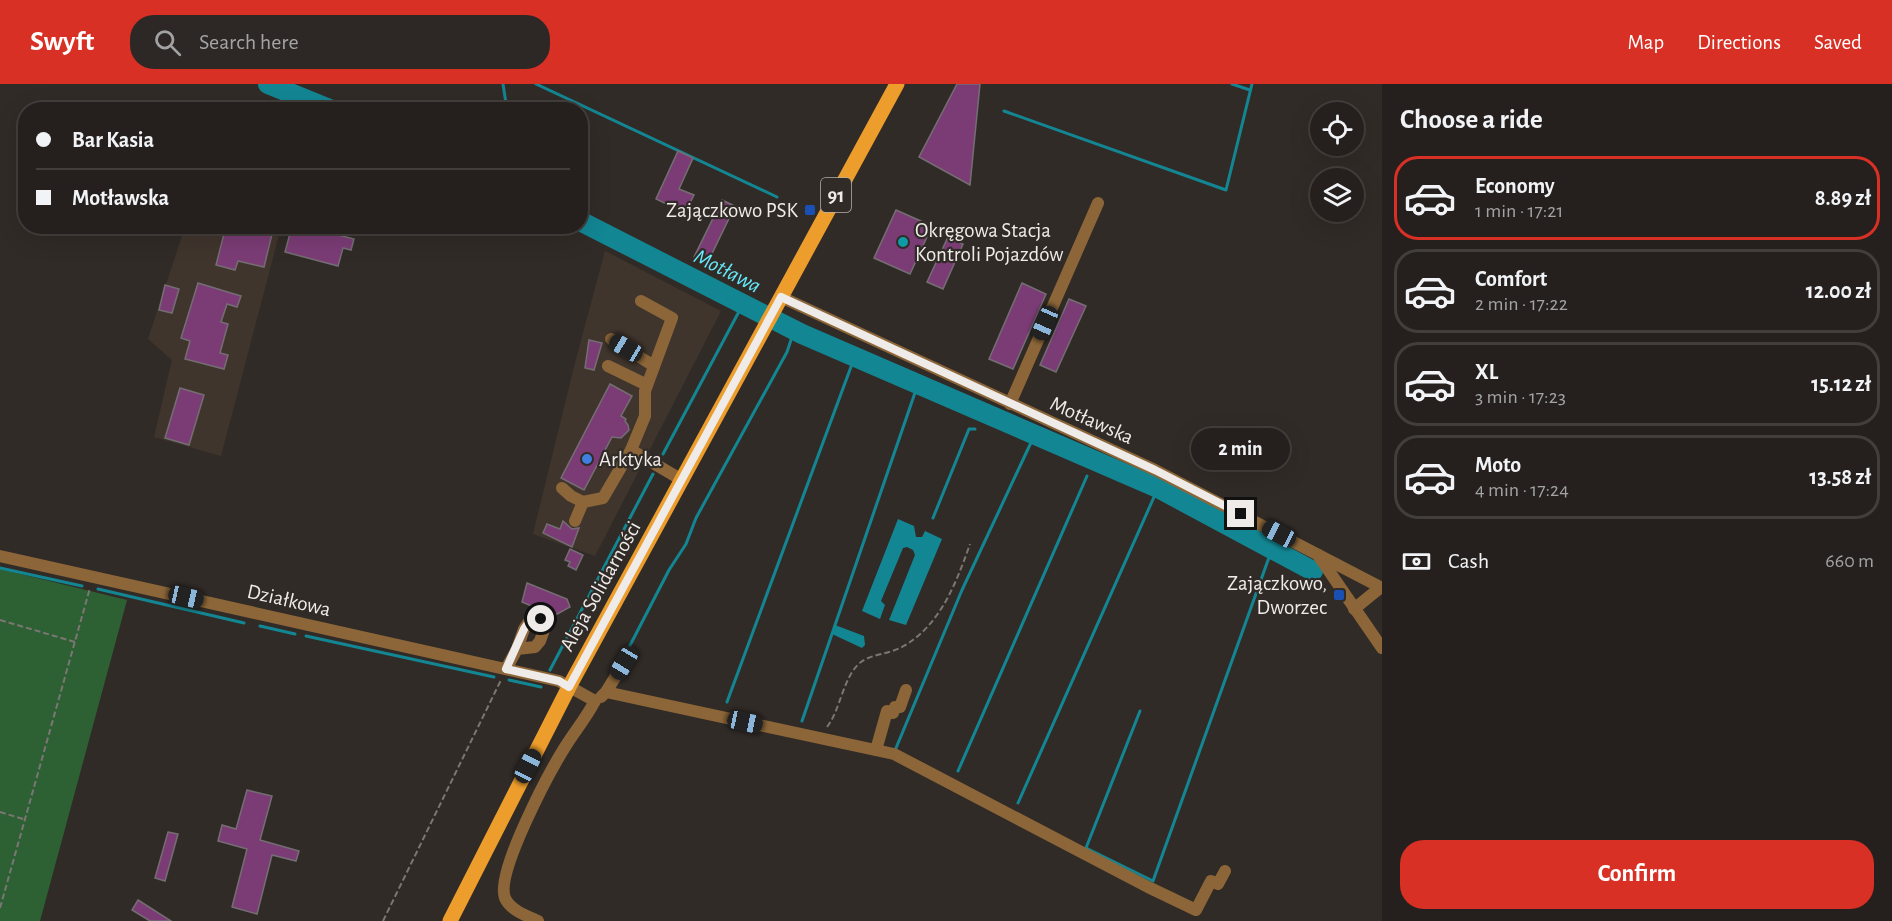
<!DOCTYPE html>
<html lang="en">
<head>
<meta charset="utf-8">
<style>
	:root { --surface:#25201d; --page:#2d2826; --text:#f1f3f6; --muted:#a3a3a4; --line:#423e3b; --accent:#d93025 }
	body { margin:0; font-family:"Alegreya Sans",sans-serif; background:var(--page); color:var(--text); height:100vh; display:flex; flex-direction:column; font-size:22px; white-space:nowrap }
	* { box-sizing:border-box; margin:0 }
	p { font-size:20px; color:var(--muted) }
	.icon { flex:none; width:33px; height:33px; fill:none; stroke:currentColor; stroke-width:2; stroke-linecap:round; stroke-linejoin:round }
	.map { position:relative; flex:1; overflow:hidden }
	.drawer { display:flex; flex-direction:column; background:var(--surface); width:510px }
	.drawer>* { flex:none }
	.top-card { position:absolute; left:18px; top:18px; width:570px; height:132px; border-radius:24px; box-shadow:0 6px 24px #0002,0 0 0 2px var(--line); display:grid; align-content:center; height:132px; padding:0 18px; background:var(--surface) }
	.buttons { position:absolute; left:1310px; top:18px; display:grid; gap:12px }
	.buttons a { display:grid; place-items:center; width:54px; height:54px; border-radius:50%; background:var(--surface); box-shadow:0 6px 24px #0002,0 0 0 2px var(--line); font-size:30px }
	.end { position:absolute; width:27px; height:27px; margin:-14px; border:8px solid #efebe8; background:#111; box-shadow:0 0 0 3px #111 }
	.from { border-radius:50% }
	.bubble { position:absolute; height:42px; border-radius:21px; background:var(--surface); box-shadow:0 6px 24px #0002,0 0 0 2px var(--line); font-size:20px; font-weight:600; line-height:42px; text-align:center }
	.car { position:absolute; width:18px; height:36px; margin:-18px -9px; border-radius:8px; box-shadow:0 0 4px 2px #0007; background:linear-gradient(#222 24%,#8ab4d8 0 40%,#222 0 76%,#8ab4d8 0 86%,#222 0) }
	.top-card b { display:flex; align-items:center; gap:21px; height:57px; font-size:22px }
	.top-card b+b { border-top:2px solid var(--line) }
	.top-card i { width:15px; height:15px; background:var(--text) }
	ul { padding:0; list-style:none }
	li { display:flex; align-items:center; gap:18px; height:84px; margin:0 12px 9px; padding:0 6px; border:3px solid var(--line); border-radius:24px }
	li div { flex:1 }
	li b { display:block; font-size:22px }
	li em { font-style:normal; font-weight:600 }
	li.current { border-color:var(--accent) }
	li>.icon { width:54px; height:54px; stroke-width:1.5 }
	h2 { padding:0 18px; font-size:27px; line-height:72px }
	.pay { display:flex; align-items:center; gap:15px; height:66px; padding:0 18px; font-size:22px }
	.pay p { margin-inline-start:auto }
	.button { display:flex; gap:12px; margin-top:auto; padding:12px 18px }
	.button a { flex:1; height:69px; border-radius:24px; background:var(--accent); color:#fff; font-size:24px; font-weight:600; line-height:69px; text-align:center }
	header { display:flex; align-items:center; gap:36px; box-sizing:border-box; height:84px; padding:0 30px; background:var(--accent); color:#fff }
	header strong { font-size:28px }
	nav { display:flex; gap:33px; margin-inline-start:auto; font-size:21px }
	.search { width:420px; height:54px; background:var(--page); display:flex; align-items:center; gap:15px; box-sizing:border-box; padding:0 21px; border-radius:24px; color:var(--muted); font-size:22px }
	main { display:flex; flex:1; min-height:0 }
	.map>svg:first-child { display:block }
</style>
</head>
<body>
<header>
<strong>Swyft</strong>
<div class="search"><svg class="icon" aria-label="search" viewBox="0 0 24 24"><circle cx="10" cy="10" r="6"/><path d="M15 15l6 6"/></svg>Search here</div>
<nav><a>Map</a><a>Directions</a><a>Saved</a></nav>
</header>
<main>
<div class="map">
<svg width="1382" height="837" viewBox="0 0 1382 837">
	<rect width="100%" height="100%" fill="#312b27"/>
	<g fill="#40352d">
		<path d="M185,143h96l-60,229 -67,-19 18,-77 -24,-21z"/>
		<path d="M605,167l116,60 -126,245 -62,-22 42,-171z"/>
	</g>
	<path fill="#2d6134" d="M0,485l127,31 -87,321h-40z"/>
	<g fill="#138693">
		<path d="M898,435l16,7 2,11h6l3,-6 17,8 -36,86 -17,-5 26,-65 -2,-5 -6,-3 -4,1 -22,53 4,4 -5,14 -18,-8z"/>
		<path d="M835,541l29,11 1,9 -3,3 -30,-14z"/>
	</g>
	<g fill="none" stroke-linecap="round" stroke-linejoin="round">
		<g stroke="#138693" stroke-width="3">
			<path d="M503,0l4,26"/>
			<path d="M536,0l241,113"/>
			<path d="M1232,0l18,6"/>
			<path d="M1004,27l222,79 26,-106"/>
			<path d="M663,370l80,-150"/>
			<path d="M933,434l36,-89h6"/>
			<path d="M0,484l82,18"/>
			<path d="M98,505l146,34"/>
			<path d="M260,542l35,8"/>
			<path d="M306,552l188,41"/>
			<path d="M624,573l45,-87 17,-26 10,-26 91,-166 7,-21"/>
			<path d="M550,586l103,-196"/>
			<path d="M509,596l32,7"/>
			<path d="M727,618l128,-346"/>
			<path d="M1140,627l-54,137 67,33 119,-332"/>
			<path d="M802,637l116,-337"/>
			<path d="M896,664l66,-158 73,-156"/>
			<path d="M958,687l129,-295"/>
			<path d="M1018,719l140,-315"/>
		</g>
		<g stroke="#138693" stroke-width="20">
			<path d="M268,0l64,26"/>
			<path d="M580,137l222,113 356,154 155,83"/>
		</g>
	</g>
	<g fill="#7b3c76" stroke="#746e73" stroke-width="1.5">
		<path d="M957,0h23l-10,101 -51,-28z"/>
		<path d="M678,67l15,7 -14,31 15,6 -9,18 -29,-14z"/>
		<path d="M722,116l13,6 -28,58 -13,-7z"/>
		<path d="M896,126l36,16 -22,48 -36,-16z"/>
		<path d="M226,142h48l-10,41 -26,-6 -3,9 -19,-5z"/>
		<path d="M292,142h12l50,13 -3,11 -8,-2 -5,18 -53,-14z"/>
		<path d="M948,153l15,7 -20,45 -16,-7z"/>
		<path d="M198,199l43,13 -4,11 -10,-3 -6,18 7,2 -8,29 8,2 -4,14 -39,-10 5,-18 -9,-3z"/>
		<path d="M1022,199l24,11 -33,75 -24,-10z"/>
		<path d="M165,201l14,4 -7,24 -13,-3z"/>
		<path d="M1069,215l17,7 -30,66 -16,-7z"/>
		<path d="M589,256l13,3 -8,27 -9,-2z"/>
		<path d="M610,300l22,12 -11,20 5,3 -1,2 3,4 1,5 -8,8 -9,-1 -28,53 -23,-12z"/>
		<path d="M180,304l24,7 -15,50 -24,-7z"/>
		<path d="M563,437l9,8 7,-1 -7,19 -29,-14 4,-9 13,5z"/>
		<path d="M570,465l13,6 -7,15 -8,-4 2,-4 -5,-2z"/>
		<path d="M527,499l40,16 3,8 -20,11 -4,-6 -24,-10z"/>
		<path d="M247,706l25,6 -12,44 39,11 -3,10 -24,-6 -15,59 -25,-7 15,-58 -29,-8 4,-16 14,4z"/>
		<path d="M168,748l10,2 -13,47 -10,-3z"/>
		<path d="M138,816l33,21h-21l-18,-11z"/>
	</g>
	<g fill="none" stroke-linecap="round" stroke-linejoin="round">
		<g stroke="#7c7673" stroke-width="2" stroke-dasharray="6 3" stroke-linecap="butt">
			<path d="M0,536l75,22"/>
			<path d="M827,643c14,-18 16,-51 34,-65 11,-8 27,-8 39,-14 39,-20 56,-64 70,-104"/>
			<path d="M0,728l23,7"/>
			<path d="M0,824l90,-320"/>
			<path d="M383,837l118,-241"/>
		</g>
		<g stroke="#8c6638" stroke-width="12">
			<path d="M781,213l374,173 227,118"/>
			<path d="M611,255l43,27"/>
			<path d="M608,282l39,19"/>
			<path d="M1010,320l88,-201"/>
			<path d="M631,366l51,30"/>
			<path d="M562,404l9,8 12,6"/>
			<path d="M575,437l8,-19 20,-4 28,-48 14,-34v-25l27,-73 -31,-17"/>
			<path d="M1318,471l64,93"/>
			<path d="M0,472l559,125 36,20c-9,17 -20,30 -30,46 -15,24 -70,126 -60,151 5,12 22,18 33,23"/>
			<path d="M1354,525l27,-22"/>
			<path d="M506,585l11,-20 18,-2 5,-6 5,-14 -4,-8 -9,-2 -8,12 -7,20"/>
			<path d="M606,608l288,62 254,133 48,23 15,-29 7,3 7,-13"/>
			<path d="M601,613l5,-5 18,-29"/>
			<path d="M876,666l11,-39 6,2 2,-6h5l6,-17"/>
		</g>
		<path stroke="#ec9d2c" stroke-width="15" d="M450,837l119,-234 328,-603"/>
	</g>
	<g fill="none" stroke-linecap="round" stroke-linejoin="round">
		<path stroke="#efebe8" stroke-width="8" d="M541,535l-9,-2 -8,12 -18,40 53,12 10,6 212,-390 374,173 86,44"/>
	</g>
	<g fill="#1a4fb4" stroke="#312b27" stroke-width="2">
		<rect x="804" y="120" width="12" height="12" rx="3"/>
		<rect x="1333" y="505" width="12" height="12" rx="3"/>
	</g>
	<circle fill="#0f9aa8" stroke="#312b27" stroke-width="2" cx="903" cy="158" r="6"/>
	<circle fill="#3f7fe0" stroke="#312b27" stroke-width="2" cx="587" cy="375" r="6"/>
	<g text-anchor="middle" stroke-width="4.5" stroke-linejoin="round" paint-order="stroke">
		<rect fill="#312b27" stroke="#b6b1ae" stroke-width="1.5" x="821" y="94" width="30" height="34" rx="4.5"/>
		<g font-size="20" font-weight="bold" fill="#efebe8">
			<text x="836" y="118">91</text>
		</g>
		<g font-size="21" fill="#efebe8" stroke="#312b27" text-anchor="end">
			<text x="798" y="133">Zajączkowo PSK</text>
			<text x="915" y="153" text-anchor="start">Okręgowa Stacja<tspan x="915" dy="24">Kontroli Pojazdów</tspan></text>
			<text x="599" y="382" text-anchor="start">Arktyka</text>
			<text x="1327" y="506">Zajączkowo,<tspan x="1327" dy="24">Dworzec</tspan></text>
		</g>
		<g font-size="21" fill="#efebe8" stroke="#312b27">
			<text transform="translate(1092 336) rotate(24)" y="7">Motławska</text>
			<text transform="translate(600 502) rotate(-61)" y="7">Aleja Solidarności</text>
			<text transform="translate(289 516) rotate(13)" y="7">Działkowa</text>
		</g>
		<g font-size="22" font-style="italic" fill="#64eafb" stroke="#312b27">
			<text transform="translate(728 186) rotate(27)" y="8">Motława</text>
		</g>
	</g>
</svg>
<div class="buttons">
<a><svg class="icon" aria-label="locate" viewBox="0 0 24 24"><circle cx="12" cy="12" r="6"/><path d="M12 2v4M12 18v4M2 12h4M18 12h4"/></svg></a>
<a><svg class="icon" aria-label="layers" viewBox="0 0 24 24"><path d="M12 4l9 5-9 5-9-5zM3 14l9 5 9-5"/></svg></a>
</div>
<i class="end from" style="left:541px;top:535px"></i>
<i class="end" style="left:1241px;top:430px"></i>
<div class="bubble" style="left:1191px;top:344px;width:99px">2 min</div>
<i class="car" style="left:1045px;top:239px;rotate:204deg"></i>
<i class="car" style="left:626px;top:264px;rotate:301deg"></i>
<i class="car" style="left:1279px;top:450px;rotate:298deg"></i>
<i class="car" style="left:186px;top:513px;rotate:103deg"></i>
<i class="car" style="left:624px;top:579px;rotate:211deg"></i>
<i class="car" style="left:745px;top:638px;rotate:102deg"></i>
<i class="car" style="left:528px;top:682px;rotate:27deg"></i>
<div class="top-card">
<b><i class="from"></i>Bar Kasia</b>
<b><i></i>Motławska</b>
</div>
</div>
<section class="drawer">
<h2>Choose a ride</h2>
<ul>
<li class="current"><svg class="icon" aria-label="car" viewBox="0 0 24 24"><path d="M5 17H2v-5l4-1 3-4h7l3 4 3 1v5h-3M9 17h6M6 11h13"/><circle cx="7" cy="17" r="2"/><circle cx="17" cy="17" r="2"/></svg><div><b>Economy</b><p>1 min · 17:21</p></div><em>8.89 zł</em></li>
<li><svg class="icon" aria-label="car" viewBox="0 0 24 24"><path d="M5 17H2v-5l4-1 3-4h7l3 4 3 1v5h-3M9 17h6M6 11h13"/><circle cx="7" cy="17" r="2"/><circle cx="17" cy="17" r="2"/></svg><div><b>Comfort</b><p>2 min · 17:22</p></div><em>12.00 zł</em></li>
<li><svg class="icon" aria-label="car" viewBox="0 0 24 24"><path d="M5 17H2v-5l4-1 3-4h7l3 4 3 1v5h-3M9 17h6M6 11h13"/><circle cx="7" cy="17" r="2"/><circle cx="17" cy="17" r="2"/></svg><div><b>XL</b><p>3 min · 17:23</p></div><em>15.12 zł</em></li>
<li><svg class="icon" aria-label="car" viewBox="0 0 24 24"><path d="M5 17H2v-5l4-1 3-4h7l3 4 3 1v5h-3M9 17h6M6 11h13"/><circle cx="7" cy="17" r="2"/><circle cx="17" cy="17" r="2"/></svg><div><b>Moto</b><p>4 min · 17:24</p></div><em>13.58 zł</em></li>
</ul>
<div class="pay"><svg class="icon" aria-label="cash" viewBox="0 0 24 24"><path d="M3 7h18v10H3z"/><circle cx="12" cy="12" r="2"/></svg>Cash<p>660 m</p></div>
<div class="button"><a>Confirm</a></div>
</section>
</main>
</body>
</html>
